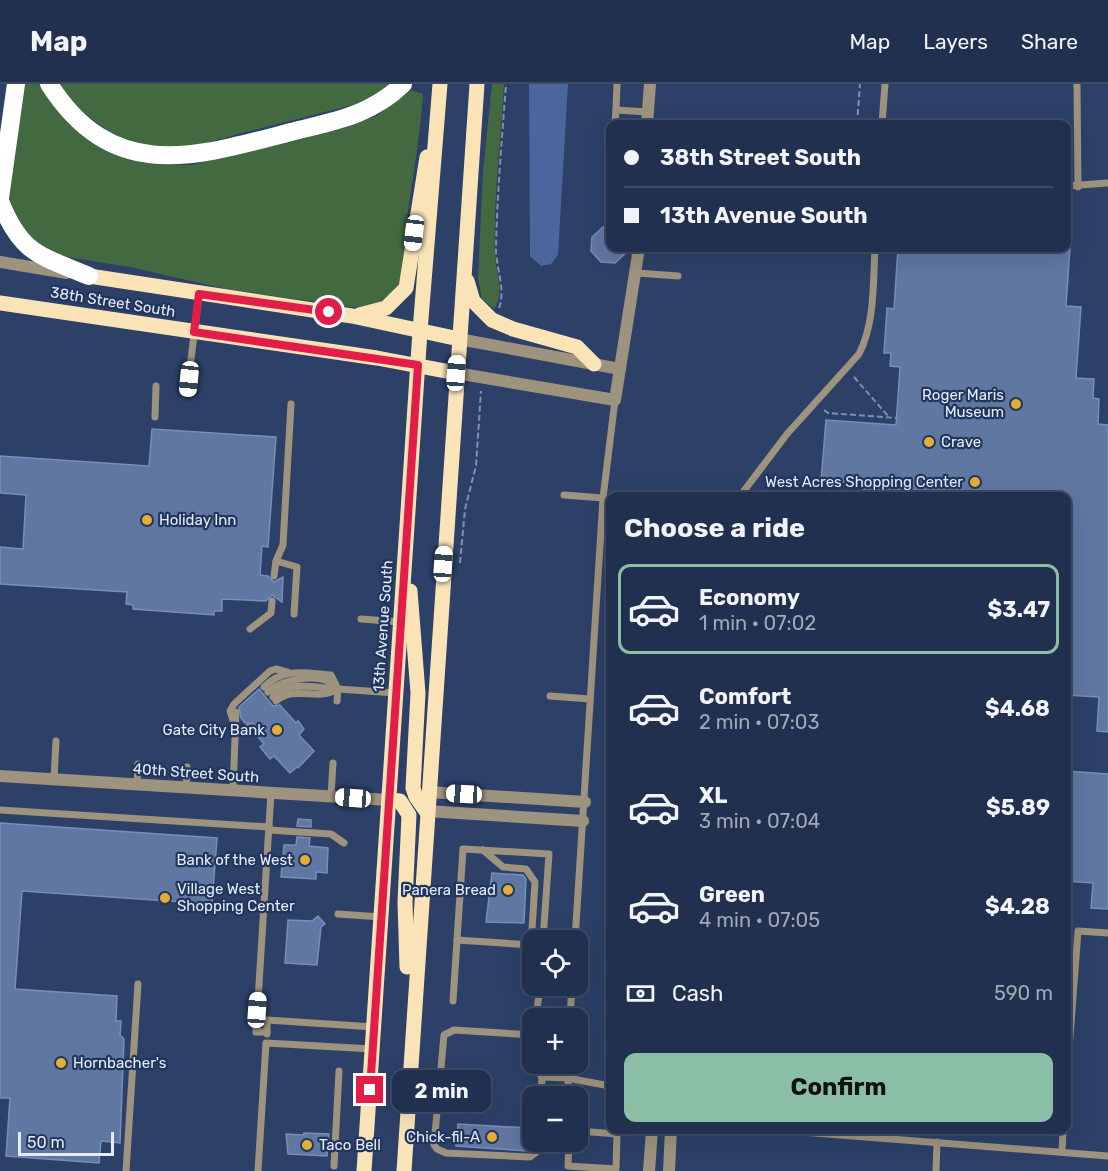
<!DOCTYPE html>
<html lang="en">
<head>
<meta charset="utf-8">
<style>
	:root { --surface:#21304e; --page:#2d3c58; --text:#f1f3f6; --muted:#a2a9b6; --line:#3e4b66; --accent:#8abfa5 }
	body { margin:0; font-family:Rubik,sans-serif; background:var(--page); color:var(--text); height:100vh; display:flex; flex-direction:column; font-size:22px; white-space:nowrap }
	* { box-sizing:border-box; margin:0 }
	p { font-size:20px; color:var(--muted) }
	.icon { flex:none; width:33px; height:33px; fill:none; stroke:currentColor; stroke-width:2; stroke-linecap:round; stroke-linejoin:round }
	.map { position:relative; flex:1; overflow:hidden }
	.panel { position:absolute; left:606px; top:408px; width:465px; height:642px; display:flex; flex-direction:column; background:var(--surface); border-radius:12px; box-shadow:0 6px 24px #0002,0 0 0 2px var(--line) }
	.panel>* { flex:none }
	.top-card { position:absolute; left:606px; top:36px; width:465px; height:132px; border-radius:12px; box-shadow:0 6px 24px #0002,0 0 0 2px var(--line); display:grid; align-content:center; height:132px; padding:0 18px; background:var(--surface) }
	.tools { position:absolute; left:522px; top:846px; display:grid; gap:12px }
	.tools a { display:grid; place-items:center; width:66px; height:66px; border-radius:12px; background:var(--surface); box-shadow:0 6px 24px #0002,0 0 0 2px var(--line); font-size:30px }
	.scale { position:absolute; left:18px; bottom:15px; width:96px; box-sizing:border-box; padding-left:6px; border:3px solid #e4ecfb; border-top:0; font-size:16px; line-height:21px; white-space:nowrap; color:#e4ecfb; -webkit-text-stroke:4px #22365c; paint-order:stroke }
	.end { position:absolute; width:27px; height:27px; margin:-14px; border:8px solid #e11d48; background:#fff; box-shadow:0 0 0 3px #fff }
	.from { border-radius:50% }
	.bubble { position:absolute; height:42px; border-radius:12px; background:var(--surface); box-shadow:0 6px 24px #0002,0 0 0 2px var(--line); font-size:20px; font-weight:700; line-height:42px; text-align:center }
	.car { position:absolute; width:18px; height:36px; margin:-18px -9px; border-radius:8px; box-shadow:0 0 4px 2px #0007; background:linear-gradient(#fff 24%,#345 0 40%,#fff 0 76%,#345 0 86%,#fff 0) }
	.top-card b { display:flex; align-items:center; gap:21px; height:57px; font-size:22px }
	.top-card b+b { border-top:2px solid var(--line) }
	.top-card i { width:15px; height:15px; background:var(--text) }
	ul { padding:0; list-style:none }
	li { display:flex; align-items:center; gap:18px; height:90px; margin:0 12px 9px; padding:0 6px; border:3px solid transparent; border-radius:12px }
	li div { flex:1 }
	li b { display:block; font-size:22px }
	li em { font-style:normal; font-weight:700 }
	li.active { border-color:var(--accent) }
	li>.icon { width:54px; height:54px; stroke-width:1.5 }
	h2 { padding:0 18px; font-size:27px; line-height:72px }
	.pay { display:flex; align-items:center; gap:15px; height:66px; padding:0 18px; font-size:22px }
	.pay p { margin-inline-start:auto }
	.action { display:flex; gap:12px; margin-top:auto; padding:12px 18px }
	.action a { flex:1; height:69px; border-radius:12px; background:var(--accent); color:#111; font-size:24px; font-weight:700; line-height:69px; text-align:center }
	header { display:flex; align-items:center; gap:36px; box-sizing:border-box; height:84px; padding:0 30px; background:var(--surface); border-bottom:2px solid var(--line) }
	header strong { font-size:28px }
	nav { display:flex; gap:33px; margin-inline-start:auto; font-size:21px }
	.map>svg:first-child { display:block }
</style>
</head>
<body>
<header>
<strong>Map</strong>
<nav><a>Map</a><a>Layers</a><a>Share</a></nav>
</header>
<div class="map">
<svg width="1108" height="1087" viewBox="0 0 1108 1087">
	<rect width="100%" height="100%" fill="#2c4068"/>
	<g fill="#426940">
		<path d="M24,0h15c39,62 80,81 152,81l185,-49 35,-26 12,4c-3,42 -10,82 -16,124 -3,22 1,53 -12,72 -10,15 -28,17 -45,17l-124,-18 -96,-22 -69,-11 -25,-12 -25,-29 -3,-27z"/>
		<path d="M58,0h332l-12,10 -25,11c-36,9 -71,18 -107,27 -21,5 -42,13 -63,16 -51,7 -97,-26 -125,-64z"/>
		<path d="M492,0h12c-3,57 -11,115 -9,171 1,18 10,39 -1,54l-12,-10 -4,-21 5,-107z"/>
	</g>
	<path fill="#4b669d" d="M529,0h39l-10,171 -7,9 -10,2 -11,-10z"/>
	<g fill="#6077a2" stroke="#768ebb" stroke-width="1.5">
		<path d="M603,143l7,1v20h21l-16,15 -14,-1 -10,-11 1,-14z"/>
		<path d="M898,164h172l-4,58 15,1 -5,71 18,1 -1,19 6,1 -1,25 10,1v307l-11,-1 2,-34 -33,-2v-199h-203l1,-13 -43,-2 5,-61 70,5 4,-58 -10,-1 1,-13h-7l3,-45 7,1z"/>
		<path d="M152,345l124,8 -8,110 -6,-1 -2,29 8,1 6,6 9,-5 -1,25 -10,-7 -6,6 -44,-2v12h-8v4l-81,-6v-4l-7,-1 1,-12 -127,-8v-37l23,2 3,-54 -26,-2v-37l149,10z"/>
		<path d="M259,605l14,17 7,-1 16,18 2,-2 6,8 -5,6 15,16 -16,17 -1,-1 -7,6 -16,-17 -4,3 -10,-12 4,-3 -11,-13v-8h-8l-4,-5 -2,-11z"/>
		<path d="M1066,687l42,3v135l-17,-1 2,-25 -27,-2z"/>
		<path d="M298,735l13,1v7l-14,-1z"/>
		<path d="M0,739l217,15 -5,66 -190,-13 -7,98 102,7 -1,25h5l-1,14 4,4 -4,104 -19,-2 -2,22 -93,-7 4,-58h-10z"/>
		<path d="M297,753l13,1 -1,8 19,2 -1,25 -11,-1v7l-35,-2 3,-32h12z"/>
		<path d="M492,789l31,2 3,4 -2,44 -38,-1z"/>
		<path d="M318,832l7,8 -4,3 -4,38 -32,-2 3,-43 24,1z"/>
		<path d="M458,1040l71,4 -2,23 -71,-5z"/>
		<path d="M304,1049l25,1 -2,22 -39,-2 -2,-20 18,1z"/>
	</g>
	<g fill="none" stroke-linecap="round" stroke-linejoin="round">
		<g stroke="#8290ad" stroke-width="2" stroke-dasharray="6 3" stroke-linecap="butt">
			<path d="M857,40l3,-40"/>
			<path d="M608,144l2,-40"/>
			<path d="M499,224c7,-18 -3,-40 -3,-59 1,-55 6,-110 10,-165"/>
			<path d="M854,293l34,39"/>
			<path d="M824,326l4,3 69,5"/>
			<path d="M460,479l5,-54 11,-43 5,-75"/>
			<path d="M609,516h1"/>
		</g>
		<g stroke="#9e937e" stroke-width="7">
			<path d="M1077,0l1,103"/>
			<path d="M616,26l1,-26"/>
			<path d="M615,38l1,-12 32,2"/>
			<path d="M882,40l3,-40"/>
			<path d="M1066,102l42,-3"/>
			<path d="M637,189l41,3"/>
			<path d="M187,308l12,-98"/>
			<path d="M155,333l1,-31"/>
			<path d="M564,411l39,3"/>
			<path d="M740,412l47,-62 72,-80c16,-31 14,-72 16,-106"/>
			<path d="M276,477l21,6 -3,47"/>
			<path d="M274,492l2,-15 7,-16 8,-141"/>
			<path d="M361,535l39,3"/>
			<path d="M250,545l21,-16 1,-12"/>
			<path d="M264,603c20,-20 41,-14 67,-12l7,14"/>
			<path d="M268,608c14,-13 51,-20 66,-7"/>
			<path d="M550,612l40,3"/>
			<path d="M273,613c17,-17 43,-9 65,-8"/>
			<path d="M276,617c19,-16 40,0 60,-11"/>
			<path d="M337,617l1,-12 58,4"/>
			<path d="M237,649l-7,-22 4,-7 36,-33 6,-2 11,3"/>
			<path d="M237,649l12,-6"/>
			<path d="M54,695l2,-38"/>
			<path d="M137,701l1,-21"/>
			<path d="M186,704l1,-21"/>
			<path d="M233,707l3,-79"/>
			<path d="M331,712l2,-33"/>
			<path d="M0,726l269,17"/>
			<path d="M269,746l62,4 13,9"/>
			<path d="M483,766l20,17 23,2 9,13 -4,63"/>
			<path d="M338,830l43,3"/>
			<path d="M575,856l28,-442 12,-98"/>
			<path d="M532,861l-75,-5 6,-91 86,5 -6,86"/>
			<path d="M453,917l4,-61"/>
			<path d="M536,934l4,-32"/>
			<path d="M570,934l2,-32"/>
			<path d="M267,948h-11l15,-239"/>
			<path d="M267,950v-14l107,7"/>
			<path d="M532,950v26"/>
			<path d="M532,951l-78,-5 -10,5 -10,110 3,4 9,4 84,4 8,-6 2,-9"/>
			<path d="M533,980l9,13 25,1 4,18"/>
			<path d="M568,980l-1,14 43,8"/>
			<path d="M1066,1005l12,-158 30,2"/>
			<path d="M541,1012l1,-19"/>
			<path d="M776,1046l332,26"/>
			<path d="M569,1058l-1,24 48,3 1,-35 -39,-3"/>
			<path d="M1062,1068l1,-22"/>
			<path d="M334,1082l5,-95"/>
			<path d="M126,1087l12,-187"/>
			<path d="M258,1087l8,-128 106,6"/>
			<path d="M936,1087l1,-29"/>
		</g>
		<g stroke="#9e937e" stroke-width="12">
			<path d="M0,692l389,24"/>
			<path d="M428,708l157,10"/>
			<path d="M426,727l157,10"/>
			<path d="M649,1087l3,-41"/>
			<path d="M669,1087l2,-41"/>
		</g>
		<g stroke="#9e937e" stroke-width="12">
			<path d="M647,40l3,-40"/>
			<path d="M0,178l67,11"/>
			<path d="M459,255l161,30"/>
			<path d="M456,289l159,27 24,-152"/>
		</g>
		<g stroke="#fae3b7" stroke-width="15">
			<path d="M89,192l263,40 107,23"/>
			<path d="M467,197l6,20 19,19 21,9 64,18 17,17"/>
			<path d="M0,219l377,55 79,15"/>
			<path d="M359,231l27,-7 20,-20 21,-131"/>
			<path d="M410,507l8,102 -5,95 3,9 10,14"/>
			<path d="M389,716l11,1 9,14 -4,87 2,65"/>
			<path d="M364,1087l56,-840 20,-247"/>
			<path d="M404,1087l73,-1087"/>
		</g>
		<g stroke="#fff" stroke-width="18">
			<path d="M49,0c64,100 146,73 242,48 42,-11 79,-16 112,-48"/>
			<path d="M0,114l16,-114"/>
			<path d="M0,117c21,53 39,54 89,75"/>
		</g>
	</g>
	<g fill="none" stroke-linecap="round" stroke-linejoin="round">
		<path stroke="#e11d48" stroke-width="8" d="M329,228l-130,-18 -5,38 224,33 -48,725"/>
	</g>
	<g fill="#e4ae35" stroke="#22365c" stroke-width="2">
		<circle cx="1016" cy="320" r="6"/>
		<circle cx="929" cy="358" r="6"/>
		<circle cx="975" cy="398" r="6"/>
		<circle cx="147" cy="436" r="6"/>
		<circle cx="277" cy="646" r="6"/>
		<circle cx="305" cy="776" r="6"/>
		<circle cx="508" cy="806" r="6"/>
		<circle cx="165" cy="814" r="6"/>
		<circle cx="61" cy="979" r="6"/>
		<circle cx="492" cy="1053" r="6"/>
		<circle cx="307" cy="1061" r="6"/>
	</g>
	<g text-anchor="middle" stroke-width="4.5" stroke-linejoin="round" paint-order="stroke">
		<g font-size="15" fill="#e4ecfb" stroke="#22365c">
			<text transform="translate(113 218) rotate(9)" y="5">38th Street South</text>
			<text transform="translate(383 542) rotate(-86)" y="5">13th Avenue South</text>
			<text transform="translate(196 689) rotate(4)" y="5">40th Street South</text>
		</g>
		<g font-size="15" fill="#e4ecfb" stroke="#22365c" text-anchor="end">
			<text x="1004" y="316">Roger Maris<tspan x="1004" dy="17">Museum</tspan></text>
			<text x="941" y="363" text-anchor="start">Crave</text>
			<text x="963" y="403">West Acres Shopping Center</text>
			<text x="159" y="441" text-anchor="start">Holiday Inn</text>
			<text x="265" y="651">Gate City Bank</text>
			<text x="293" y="781">Bank of the West</text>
			<text x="177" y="810" text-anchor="start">Village West<tspan x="177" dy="17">Shopping Center</tspan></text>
			<text x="496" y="811">Panera Bread</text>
			<text x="73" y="984" text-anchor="start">Hornbacher's</text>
			<text x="480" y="1058">Chick-fil-A</text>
			<text x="319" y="1066" text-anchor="start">Taco Bell</text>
		</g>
	</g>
</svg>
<div class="tools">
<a><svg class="icon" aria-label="locate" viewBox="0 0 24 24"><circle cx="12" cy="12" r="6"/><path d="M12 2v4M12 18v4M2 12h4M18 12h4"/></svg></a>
<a>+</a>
<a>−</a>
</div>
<div class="scale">50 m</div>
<i class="end from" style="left:329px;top:228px"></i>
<i class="end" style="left:370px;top:1006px"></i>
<div class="bubble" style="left:392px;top:986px;width:99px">2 min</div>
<i class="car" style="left:414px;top:149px;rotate:187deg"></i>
<i class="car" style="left:456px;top:289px;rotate:4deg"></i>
<i class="car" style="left:189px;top:295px;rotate:186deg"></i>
<i class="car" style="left:443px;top:480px;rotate:4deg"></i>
<i class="car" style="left:464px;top:710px;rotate:273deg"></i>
<i class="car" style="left:353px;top:714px;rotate:274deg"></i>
<i class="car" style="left:257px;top:926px;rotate:4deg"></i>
<div class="top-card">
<b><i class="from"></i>38th Street South</b>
<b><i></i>13th Avenue South</b>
</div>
<section class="panel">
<h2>Choose a ride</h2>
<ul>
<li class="active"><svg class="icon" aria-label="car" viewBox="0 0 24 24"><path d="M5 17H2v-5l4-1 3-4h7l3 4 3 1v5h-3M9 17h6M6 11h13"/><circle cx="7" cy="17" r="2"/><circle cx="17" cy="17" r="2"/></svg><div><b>Economy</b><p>1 min · 07:02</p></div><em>$3.47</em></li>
<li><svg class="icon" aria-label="car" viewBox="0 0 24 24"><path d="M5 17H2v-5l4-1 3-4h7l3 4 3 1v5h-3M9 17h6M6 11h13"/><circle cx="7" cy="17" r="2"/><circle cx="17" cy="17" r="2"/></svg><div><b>Comfort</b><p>2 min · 07:03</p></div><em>$4.68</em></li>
<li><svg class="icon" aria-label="car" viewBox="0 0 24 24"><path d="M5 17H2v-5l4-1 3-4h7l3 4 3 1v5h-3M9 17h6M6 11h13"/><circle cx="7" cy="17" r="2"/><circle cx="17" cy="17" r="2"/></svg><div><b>XL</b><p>3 min · 07:04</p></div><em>$5.89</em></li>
<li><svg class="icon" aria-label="car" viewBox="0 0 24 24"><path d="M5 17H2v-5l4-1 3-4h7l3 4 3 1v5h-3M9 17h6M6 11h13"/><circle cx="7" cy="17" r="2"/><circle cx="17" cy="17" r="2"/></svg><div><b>Green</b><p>4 min · 07:05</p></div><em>$4.28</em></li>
</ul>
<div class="pay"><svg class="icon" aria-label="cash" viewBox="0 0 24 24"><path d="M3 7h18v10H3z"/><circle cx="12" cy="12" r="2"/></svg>Cash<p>590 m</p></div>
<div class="action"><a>Confirm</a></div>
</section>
</div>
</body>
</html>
